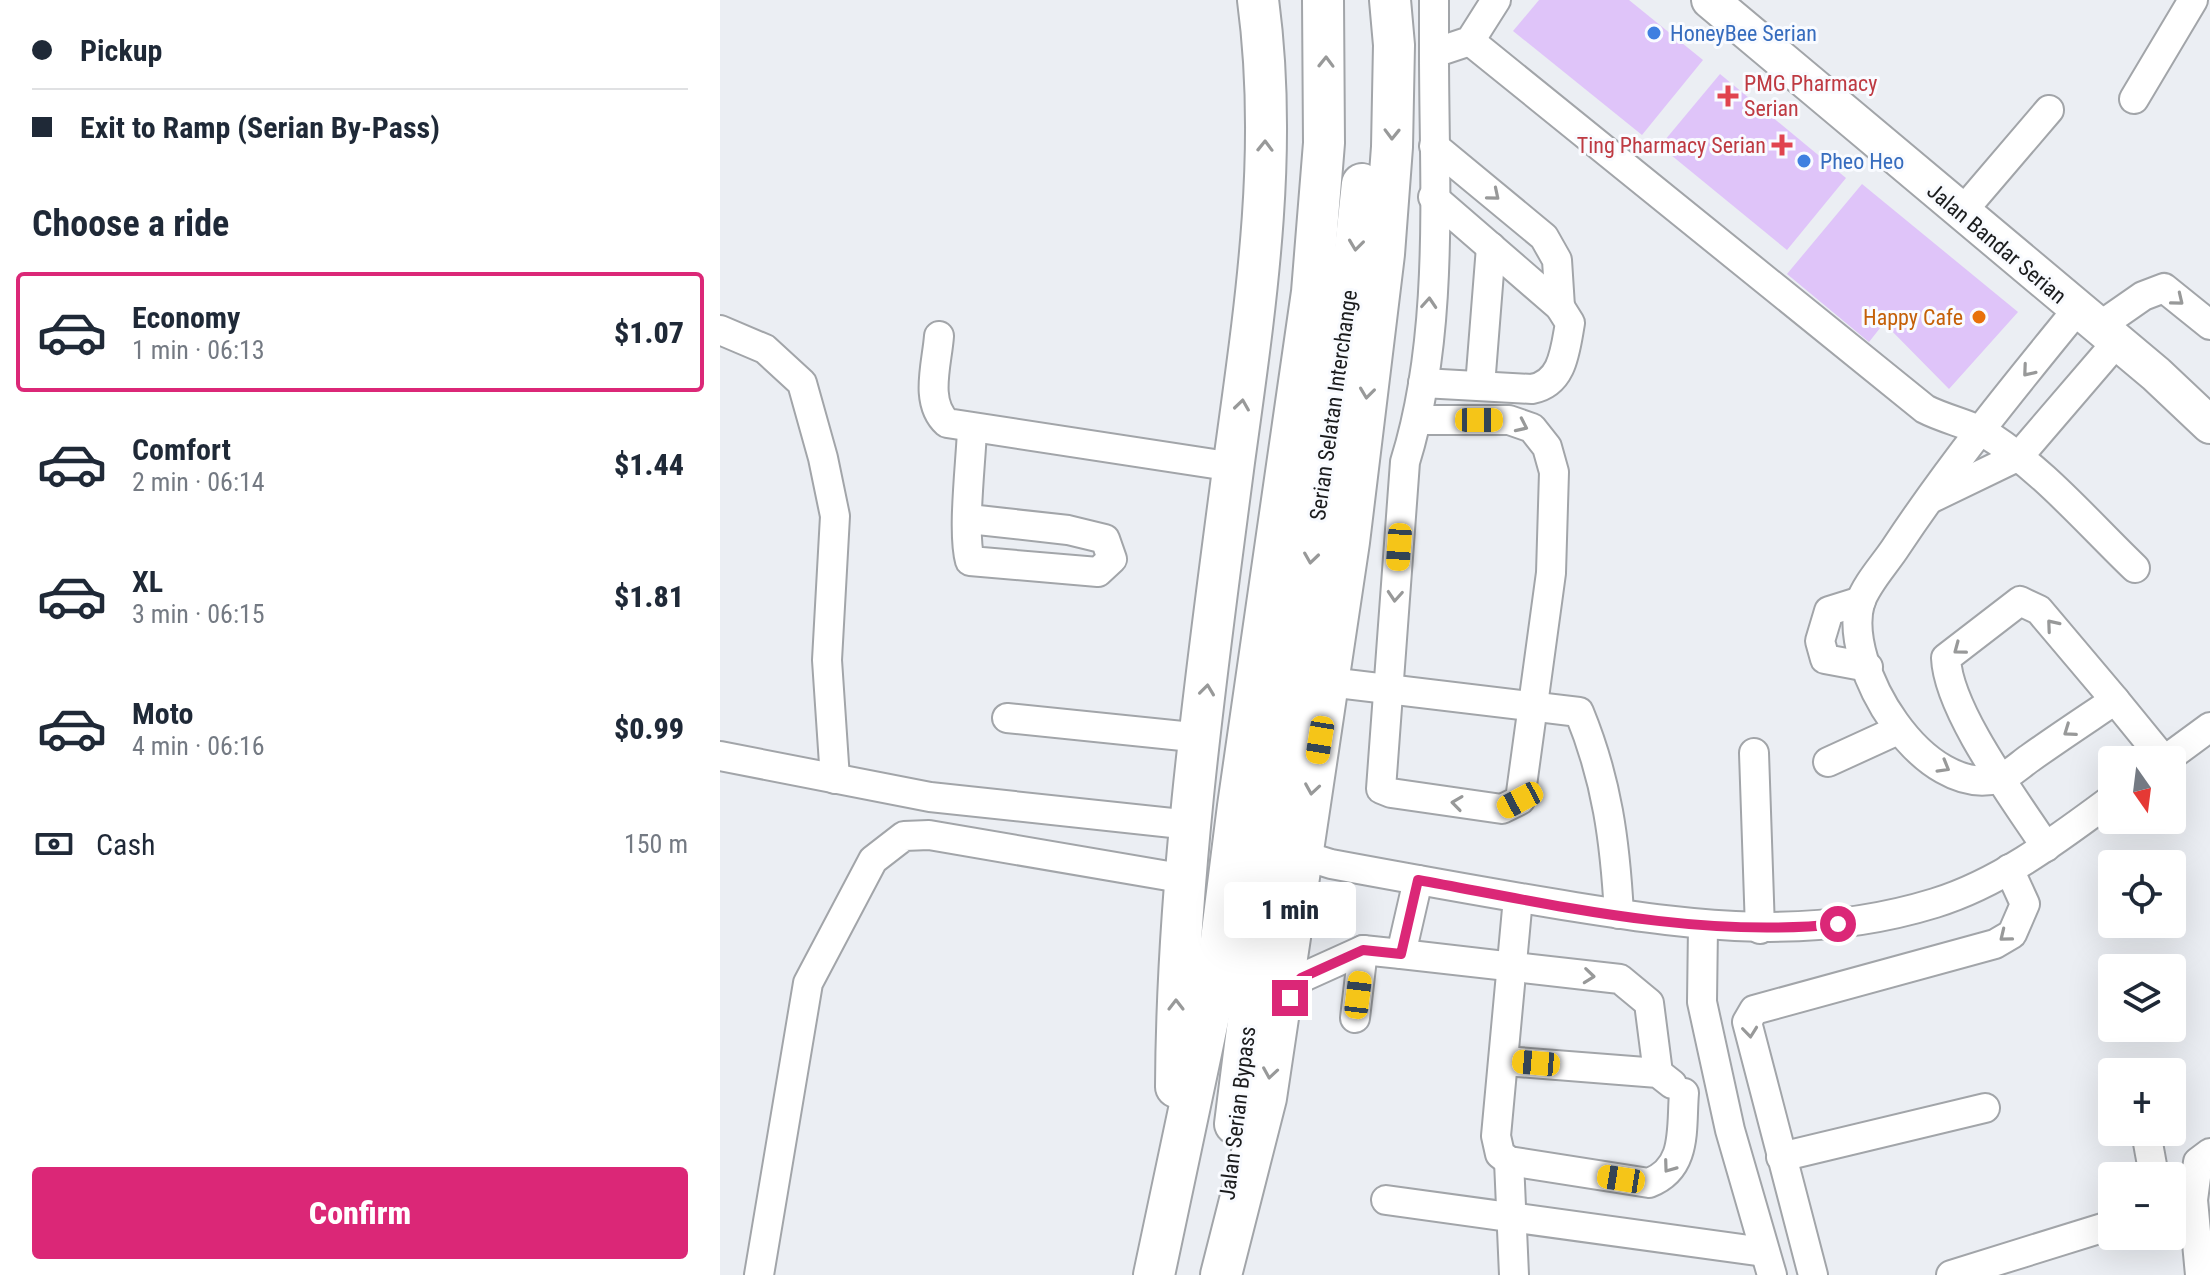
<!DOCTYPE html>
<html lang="en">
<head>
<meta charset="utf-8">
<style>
	:root { --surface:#fff; --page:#f6f6f7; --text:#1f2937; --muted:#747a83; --line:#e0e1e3; --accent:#db2777 }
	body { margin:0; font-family:"Roboto Condensed",sans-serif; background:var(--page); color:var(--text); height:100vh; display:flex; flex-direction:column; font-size:30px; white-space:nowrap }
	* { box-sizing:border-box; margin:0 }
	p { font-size:26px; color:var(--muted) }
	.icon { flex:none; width:44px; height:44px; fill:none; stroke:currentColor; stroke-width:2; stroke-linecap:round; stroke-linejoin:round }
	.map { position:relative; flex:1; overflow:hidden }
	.panel { display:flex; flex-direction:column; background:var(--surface); width:720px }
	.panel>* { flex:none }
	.banner { display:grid; align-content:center; height:176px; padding:0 32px; background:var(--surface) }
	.needle { width:52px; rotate:166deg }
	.controls { position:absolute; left:1378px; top:746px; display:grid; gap:16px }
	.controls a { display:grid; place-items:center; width:88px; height:88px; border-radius:8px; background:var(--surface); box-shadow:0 8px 32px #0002; font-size:40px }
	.end { position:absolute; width:36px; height:36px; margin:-18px; border:10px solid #db2777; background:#fff; box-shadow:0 0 0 4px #fff }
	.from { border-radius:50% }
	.bubble { position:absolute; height:56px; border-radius:8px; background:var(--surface); box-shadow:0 8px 32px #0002; font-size:26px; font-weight:800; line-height:56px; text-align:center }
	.car { position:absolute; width:24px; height:48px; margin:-24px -12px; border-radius:10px; box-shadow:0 0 6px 2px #0007; background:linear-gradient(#f5c518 24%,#345 0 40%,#f5c518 0 76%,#345 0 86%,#f5c518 0) }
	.banner b { display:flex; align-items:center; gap:28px; height:76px; font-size:30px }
	.banner b+b { border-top:2px solid var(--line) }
	.banner i { width:20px; height:20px; background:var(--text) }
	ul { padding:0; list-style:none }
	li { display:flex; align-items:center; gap:24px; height:120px; margin:0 16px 12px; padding:0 16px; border:4px solid transparent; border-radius:8px }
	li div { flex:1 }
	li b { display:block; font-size:30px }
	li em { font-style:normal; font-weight:800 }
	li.active { border-color:var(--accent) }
	li>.icon { width:72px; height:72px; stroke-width:1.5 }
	h2 { padding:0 32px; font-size:36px; line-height:96px }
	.pay { display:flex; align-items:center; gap:20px; height:88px; padding:0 32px; font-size:30px }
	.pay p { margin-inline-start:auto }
	.primary-button { display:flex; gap:16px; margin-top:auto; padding:16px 32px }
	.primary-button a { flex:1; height:92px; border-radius:8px; background:var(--accent); color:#fff; font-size:32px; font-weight:800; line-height:92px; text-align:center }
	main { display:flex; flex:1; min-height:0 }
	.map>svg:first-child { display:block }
</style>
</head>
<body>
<main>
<section class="panel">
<div class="banner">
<b><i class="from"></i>Pickup</b>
<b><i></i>Exit to Ramp (Serian By-Pass)</b>
</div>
<h2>Choose a ride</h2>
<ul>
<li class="active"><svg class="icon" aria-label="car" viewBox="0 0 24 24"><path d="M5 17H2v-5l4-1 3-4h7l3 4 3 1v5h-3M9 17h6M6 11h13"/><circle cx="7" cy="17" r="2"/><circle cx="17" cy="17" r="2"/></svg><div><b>Economy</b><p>1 min · 06:13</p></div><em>$1.07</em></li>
<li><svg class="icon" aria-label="car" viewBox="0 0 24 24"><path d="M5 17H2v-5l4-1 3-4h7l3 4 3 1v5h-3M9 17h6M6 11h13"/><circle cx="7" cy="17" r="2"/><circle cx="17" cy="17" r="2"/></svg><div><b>Comfort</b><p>2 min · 06:14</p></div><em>$1.44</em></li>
<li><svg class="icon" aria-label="car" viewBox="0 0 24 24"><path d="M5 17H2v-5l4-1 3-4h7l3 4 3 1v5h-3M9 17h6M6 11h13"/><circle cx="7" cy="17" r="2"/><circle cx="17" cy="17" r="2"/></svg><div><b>XL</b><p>3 min · 06:15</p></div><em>$1.81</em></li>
<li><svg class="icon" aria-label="car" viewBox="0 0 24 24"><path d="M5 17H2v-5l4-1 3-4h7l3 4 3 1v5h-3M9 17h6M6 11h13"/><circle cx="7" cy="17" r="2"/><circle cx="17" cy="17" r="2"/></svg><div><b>Moto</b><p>4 min · 06:16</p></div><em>$0.99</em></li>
</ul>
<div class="pay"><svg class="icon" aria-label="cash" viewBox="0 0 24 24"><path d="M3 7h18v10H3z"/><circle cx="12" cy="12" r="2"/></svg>Cash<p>150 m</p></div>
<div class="primary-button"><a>Confirm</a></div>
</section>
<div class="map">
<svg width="1490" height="1275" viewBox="0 0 1490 1275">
	<rect width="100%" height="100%" fill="#ebeef3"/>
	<g fill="#dfc4f9">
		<path d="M819,0h90l74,60 -61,75 -129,-104z"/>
		<path d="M1000,74l126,104 -59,72 -127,-104z"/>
		<path d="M1142,184l156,128 -69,77 -65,-66 -15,19 -82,-68z"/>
	</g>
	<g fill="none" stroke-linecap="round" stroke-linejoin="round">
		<defs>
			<g id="minor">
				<path d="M750,41l455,368c17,9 43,15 58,23 58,35 104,90 152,136"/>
				<path d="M714,53v-53"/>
				<path d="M1414,99l59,-99"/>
				<path d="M714,146l110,91 13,23 3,47"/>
				<path d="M1241,213l88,-103"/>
				<path d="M1356,311c-63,77 -125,153 -180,236 -11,17 -30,37 -36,56 -18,63 64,198 140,175 10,-3 21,-14 30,-20 28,-20 57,-39 85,-58l49,60"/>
				<path d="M1377,328l46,-32 21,-8 46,37"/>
				<path d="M0,330l45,19 37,34 21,75 12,58 -8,144 8,119"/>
				<path d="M219,336c-2,28 -15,66 8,87l287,44"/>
				<path d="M703,383l109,6c31,-6 33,-38 38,-66l-10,-16 -127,-110"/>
				<path d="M760,386l11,-139"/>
				<path d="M698,420h91l23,8 15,19 7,25 -3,101 -31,227 -18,9 -111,-16 -10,-4 24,-327c40,-129 29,-275 29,-409l36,-12 26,-41"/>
				<path d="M1212,498l87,-42 97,-113"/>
				<path d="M249,519l99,11 37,9 7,20 -14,13 -128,-11c-8,-29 1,-99 2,-132"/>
				<path d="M1141,601l-32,10 -9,30 5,18 43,8"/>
				<path d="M609,682l250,30c28,68 36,129 40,202"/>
				<path d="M287,718l195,20"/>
				<path d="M1034,753l6,176"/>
				<path d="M0,756l210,41 261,28"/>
				<path d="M1445,760l45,-33"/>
				<path d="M1108,762l70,-32"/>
				<path d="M1326,847c-30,-46 -98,-136 -100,-189l74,-57 19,9 76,90"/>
				<path d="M582,855l29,9c81,15 163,30 244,43 125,20 237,34 360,-4 65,-20 123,-64 177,-104"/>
				<path d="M798,898l-22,238 4,18 9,7 140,22c39,-15 32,-55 35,-90"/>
				<path d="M983,926l-1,76 28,128 42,145"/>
				<path d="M681,954l219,25 29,24 9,70"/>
				<path d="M565,1007l16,-29 62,-28 38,4 17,-74"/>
				<path d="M635,1018l8,-68"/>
				<path d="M785,1061l153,12 14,11"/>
				<path d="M1426,1132l8,44"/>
				<path d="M1061,1157l204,-49"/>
				<path d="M789,1161l5,114"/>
				<path d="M666,1200l378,52"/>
				<path d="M39,1275l49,-292 65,-123 31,-24 25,-1 257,44"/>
				<path d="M1093,1275l-66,-253 7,-12 241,-66 17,-10 13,-30 -16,-35"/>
				<path d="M1231,1275l161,-50"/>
				<path d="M1480,1275l-7,-75 5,-38 12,-9"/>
			</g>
			<path id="major" d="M990,0l446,374 54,51"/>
			<g id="highway">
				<path d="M456,1087c1,-209 31,-418 58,-625 21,-153 45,-307 24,-462"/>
				<path d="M515,1124l40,-316 74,-505 13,-119"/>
				<path d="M434,1275l61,-288 23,-181 74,-514 12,-149 -1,-143"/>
				<path d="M501,1275l45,-177 83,-556 35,-288 8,-107 2,-102 -4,-45"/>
			</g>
		</defs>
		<use href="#minor" stroke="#a2a5a9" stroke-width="32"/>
		<use href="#major" stroke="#a2a5a9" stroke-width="40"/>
		<use href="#highway" stroke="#a2a5a9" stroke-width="44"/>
		<use href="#minor" stroke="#fff" stroke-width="28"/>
		<use href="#major" stroke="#fff" stroke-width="36"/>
		<use href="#highway" stroke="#fff" stroke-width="40"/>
	</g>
	<defs><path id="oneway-chevron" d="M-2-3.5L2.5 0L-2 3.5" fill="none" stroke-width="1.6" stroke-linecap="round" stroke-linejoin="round" transform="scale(2)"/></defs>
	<g stroke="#989999">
		<use href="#oneway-chevron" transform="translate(606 62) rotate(-89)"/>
		<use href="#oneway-chevron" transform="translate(672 134) rotate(91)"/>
		<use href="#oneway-chevron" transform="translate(545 146) rotate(-89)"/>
		<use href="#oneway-chevron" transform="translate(774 195) rotate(40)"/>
		<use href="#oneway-chevron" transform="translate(636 245) rotate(97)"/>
		<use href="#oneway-chevron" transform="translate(1458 300) rotate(39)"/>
		<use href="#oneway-chevron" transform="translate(709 303) rotate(-86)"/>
		<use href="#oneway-chevron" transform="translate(1308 371) rotate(130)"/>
		<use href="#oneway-chevron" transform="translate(647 393) rotate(97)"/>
		<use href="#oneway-chevron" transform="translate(522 405) rotate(-82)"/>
		<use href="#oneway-chevron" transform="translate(802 426) rotate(25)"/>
		<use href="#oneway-chevron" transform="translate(591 558) rotate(98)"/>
		<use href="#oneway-chevron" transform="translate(675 596) rotate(94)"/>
		<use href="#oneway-chevron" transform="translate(1332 625) rotate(-130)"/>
		<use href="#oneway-chevron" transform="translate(1239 649) rotate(143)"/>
		<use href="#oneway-chevron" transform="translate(487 690) rotate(-83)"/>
		<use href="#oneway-chevron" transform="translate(1349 731) rotate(145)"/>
		<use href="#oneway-chevron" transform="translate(1224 767) rotate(30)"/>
		<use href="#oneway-chevron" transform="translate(592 789) rotate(99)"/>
		<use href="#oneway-chevron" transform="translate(737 803) rotate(-172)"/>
		<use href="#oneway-chevron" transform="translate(1285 936) rotate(141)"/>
		<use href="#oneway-chevron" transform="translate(869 976) rotate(6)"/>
		<use href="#oneway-chevron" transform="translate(456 1005) rotate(-90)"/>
		<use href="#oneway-chevron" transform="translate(1030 1032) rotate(84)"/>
		<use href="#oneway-chevron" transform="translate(550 1073) rotate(99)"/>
		<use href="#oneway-chevron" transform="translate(949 1167) rotate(126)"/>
	</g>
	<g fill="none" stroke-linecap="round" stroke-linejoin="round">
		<path stroke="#db2777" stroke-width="10" d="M570,998l11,-20 62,-28 38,4 17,-74c138,25 280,59 420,44"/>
	</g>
	<g fill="#3f7fe0" stroke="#f9fbff" stroke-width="3">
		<circle cx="934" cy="33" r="8"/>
		<circle cx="1084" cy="161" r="8"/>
	</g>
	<g fill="#e0444e" stroke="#f9fbff" stroke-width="3">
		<path d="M1004 84h8v8h8v8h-8v8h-8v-8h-8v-8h8z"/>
		<path d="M1058 133h8v8h8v8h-8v8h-8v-8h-8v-8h8z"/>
	</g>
	<circle fill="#e8710a" stroke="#f9fbff" stroke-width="3" cx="1259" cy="317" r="8"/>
	<g text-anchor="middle" stroke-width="6" stroke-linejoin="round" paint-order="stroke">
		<g font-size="22" fill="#366cbe" stroke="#f9fbff" text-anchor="start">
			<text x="950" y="41">HoneyBee Serian</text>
			<text x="1100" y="169">Pheo Heo</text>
		</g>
		<g font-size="22" fill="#be3a42" stroke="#f9fbff" text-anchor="start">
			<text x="1024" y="91">PMG Pharmacy<tspan x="1024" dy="25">Serian</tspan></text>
			<text x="1046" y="153" text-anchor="end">Ting Pharmacy Serian</text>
		</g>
		<g font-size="22" fill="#1b1c1d" stroke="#f9fbff">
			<text transform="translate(1277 243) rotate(40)" y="8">Jalan Bandar Serian</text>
			<text transform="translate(613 405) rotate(-82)" y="8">Serian Selatan Interchange</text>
			<text transform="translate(517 1113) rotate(-83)" y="8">Jalan Serian Bypass</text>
		</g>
		<g font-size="22" fill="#c56008" stroke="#f9fbff" text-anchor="end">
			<text x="1243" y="325">Happy Cafe</text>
		</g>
	</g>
</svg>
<div class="controls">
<a><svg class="needle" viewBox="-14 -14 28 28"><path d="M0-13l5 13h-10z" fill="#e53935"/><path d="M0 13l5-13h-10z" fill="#747a83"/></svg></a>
<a><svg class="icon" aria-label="locate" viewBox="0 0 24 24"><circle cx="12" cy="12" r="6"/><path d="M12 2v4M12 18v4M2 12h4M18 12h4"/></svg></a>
<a><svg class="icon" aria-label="layers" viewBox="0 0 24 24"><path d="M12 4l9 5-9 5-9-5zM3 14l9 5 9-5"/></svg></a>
<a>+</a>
<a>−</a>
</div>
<i class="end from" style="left:1118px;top:924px"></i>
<i class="end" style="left:570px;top:998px"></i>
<div class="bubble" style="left:504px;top:882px;width:132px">1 min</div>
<i class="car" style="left:759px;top:420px;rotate:90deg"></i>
<i class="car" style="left:679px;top:547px;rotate:184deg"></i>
<i class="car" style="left:600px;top:740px;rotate:189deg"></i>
<i class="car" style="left:800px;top:800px;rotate:242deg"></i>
<i class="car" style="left:638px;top:995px;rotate:7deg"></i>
<i class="car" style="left:816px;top:1063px;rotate:275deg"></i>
<i class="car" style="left:901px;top:1179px;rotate:279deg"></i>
</div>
</main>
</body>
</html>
